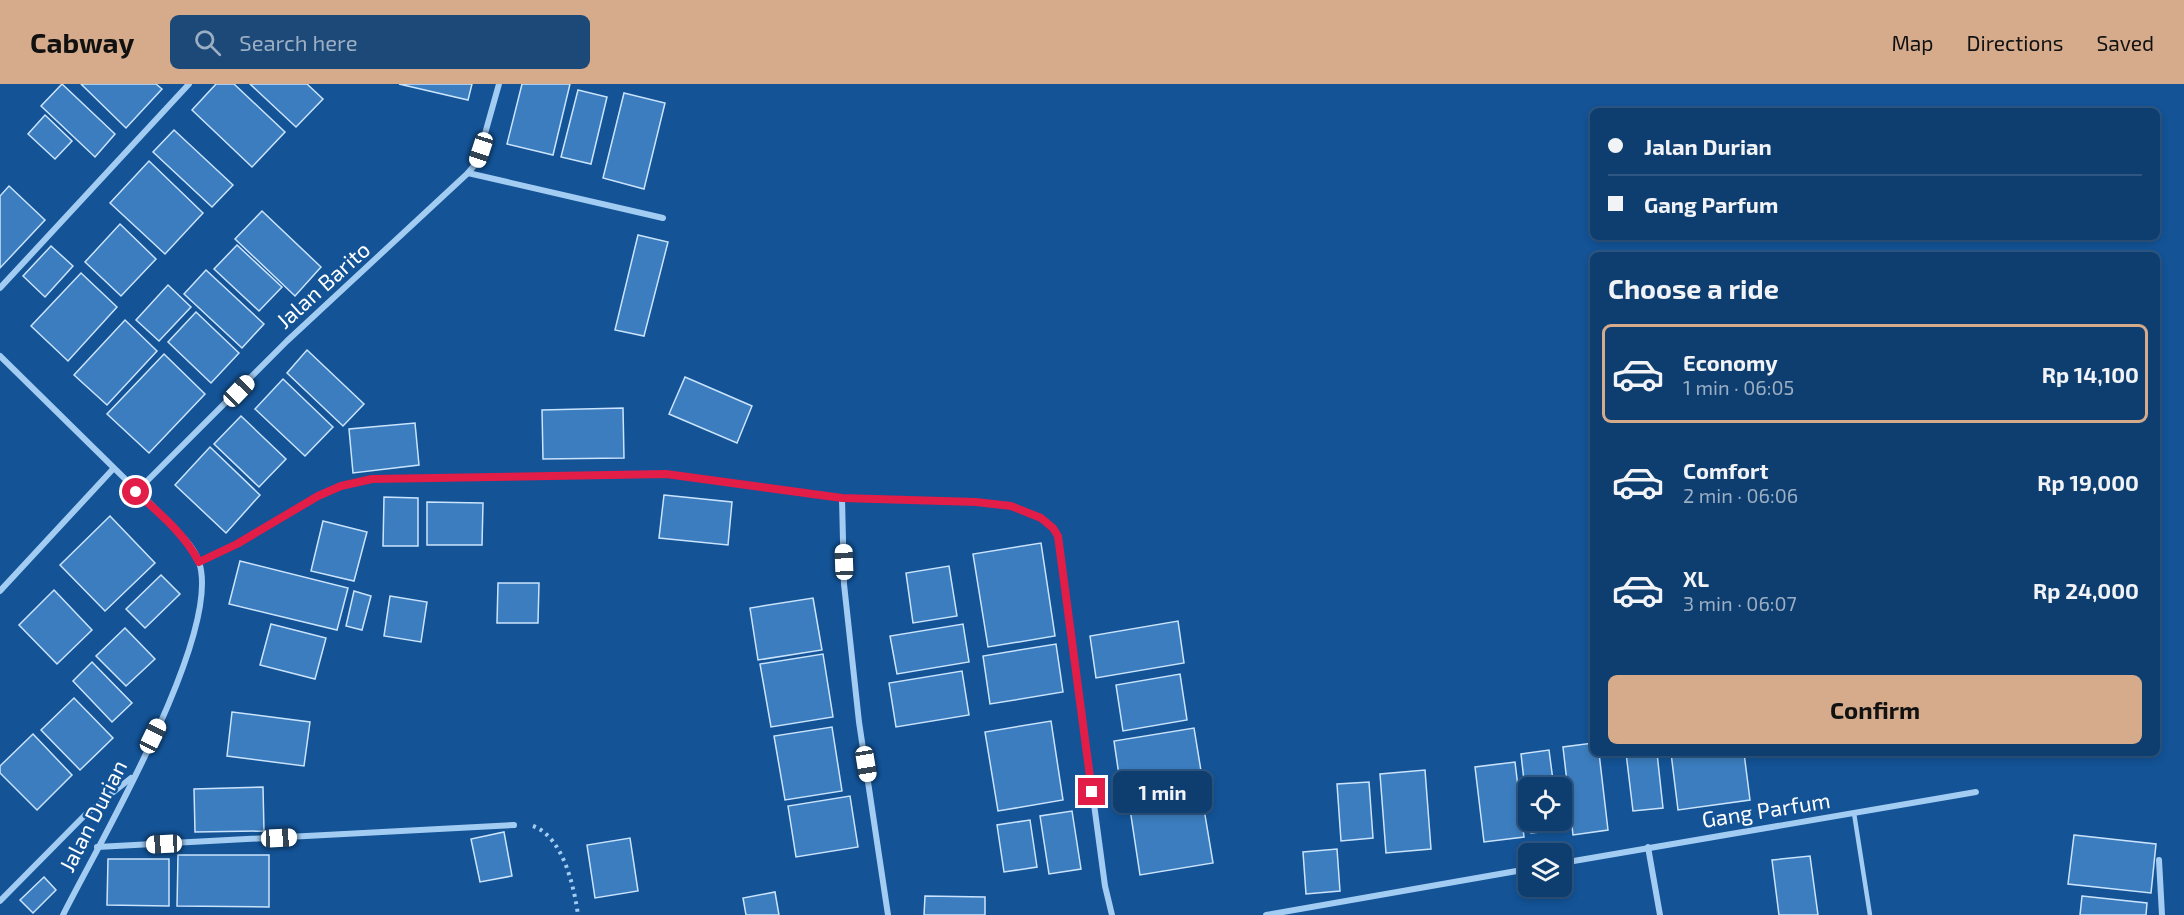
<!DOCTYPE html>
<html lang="en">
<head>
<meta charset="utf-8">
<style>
	:root { --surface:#0e3e70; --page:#1c4978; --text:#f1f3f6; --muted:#9baec3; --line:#2e5783; --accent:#d6ab8b }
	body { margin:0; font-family:"Exo 2",sans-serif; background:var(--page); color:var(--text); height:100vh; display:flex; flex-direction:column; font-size:22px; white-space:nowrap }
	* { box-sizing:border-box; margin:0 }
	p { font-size:20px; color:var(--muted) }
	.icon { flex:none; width:33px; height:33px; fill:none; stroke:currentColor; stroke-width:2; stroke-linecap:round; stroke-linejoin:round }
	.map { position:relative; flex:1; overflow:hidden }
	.panel { position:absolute; left:1590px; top:168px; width:570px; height:504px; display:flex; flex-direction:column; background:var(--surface); border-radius:9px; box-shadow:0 3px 9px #0003,0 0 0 2px var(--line) }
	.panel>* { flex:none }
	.hud { position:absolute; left:1590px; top:24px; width:570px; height:132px; border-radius:9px; box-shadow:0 3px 9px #0003,0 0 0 2px var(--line); display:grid; align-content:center; height:132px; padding:0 18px; background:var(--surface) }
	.fabs { position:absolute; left:1518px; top:693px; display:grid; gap:12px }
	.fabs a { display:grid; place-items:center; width:54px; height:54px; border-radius:9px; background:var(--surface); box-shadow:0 3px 9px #0003,0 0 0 2px var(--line); font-size:30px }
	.end { position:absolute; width:27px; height:27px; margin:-14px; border:8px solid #e11d48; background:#fff; box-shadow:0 0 0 3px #fff }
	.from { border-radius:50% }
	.bubble { position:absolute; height:42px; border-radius:9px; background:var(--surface); box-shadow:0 3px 9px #0003,0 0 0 2px var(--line); font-size:20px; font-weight:700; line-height:42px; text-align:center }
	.car { position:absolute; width:18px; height:36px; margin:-18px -9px; border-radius:8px; box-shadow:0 0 4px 2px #0007; background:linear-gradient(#fff 24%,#345 0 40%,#fff 0 76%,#345 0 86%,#fff 0) }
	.hud b { display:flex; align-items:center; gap:21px; height:57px; font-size:22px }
	.hud b+b { border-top:2px solid var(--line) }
	.hud i { width:15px; height:15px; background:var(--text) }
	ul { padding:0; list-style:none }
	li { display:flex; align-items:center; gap:18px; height:99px; margin:0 12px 9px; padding:0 6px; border:3px solid transparent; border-radius:9px }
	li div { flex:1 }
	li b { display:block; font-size:22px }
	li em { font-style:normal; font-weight:700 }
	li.on { border-color:var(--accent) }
	li>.icon { width:54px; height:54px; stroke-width:1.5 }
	h2 { padding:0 18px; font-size:27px; line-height:72px }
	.primary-button { display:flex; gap:12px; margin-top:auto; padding:12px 18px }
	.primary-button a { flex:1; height:69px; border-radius:9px; background:var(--accent); color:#111; font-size:24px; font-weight:700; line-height:69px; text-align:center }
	header { display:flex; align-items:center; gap:36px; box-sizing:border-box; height:84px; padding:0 30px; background:var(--accent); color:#111 }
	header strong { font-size:28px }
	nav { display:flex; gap:33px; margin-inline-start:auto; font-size:21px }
	.search { width:420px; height:54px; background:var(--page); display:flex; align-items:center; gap:15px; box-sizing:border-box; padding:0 21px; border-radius:9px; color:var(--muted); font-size:22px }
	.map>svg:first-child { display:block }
</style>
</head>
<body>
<header>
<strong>Cabway</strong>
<div class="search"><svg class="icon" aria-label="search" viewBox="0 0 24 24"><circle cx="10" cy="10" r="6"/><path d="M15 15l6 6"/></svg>Search here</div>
<nav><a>Map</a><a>Directions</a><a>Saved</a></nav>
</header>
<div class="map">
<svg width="2184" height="831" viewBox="0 0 2184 831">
	<rect width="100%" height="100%" fill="#135396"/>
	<g fill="#3b7dbe" stroke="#cbe4fd" stroke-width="1.5">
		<path d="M62,0l53,50 -20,23 -54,-51z"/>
		<path d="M81,0h75l6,5 -36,39z"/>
		<path d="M216,0h18l51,48 -33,35 -60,-57z"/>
		<path d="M250,0h57l16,15 -27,28z"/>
		<path d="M399,0h73l-4,16z"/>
		<path d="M522,0h48l-17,71 -46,-11z"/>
		<path d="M578,6l29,7 -16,67 -30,-7z"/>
		<path d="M624,9l41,10 -21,86 -41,-11z"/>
		<path d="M45,31l27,26 -17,18 -27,-25z"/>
		<path d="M174,46l59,55 -21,22 -59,-55z"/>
		<path d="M149,77l54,52 -38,41 -55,-51z"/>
		<path d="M9,102l36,34 -45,48v-72z"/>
		<path d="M262,127l59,56 -26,29 -60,-57z"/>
		<path d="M120,140l36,35 -35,37 -36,-34z"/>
		<path d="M638,151l30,7 -24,94 -29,-6z"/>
		<path d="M237,161l45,42 -23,24 -45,-42z"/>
		<path d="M51,162l22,20 -28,31 -22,-21z"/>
		<path d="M206,186l58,54 -22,24 -58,-54z"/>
		<path d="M81,189l36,34 -49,54 -37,-35z"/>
		<path d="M168,201l23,22 -32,34 -23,-21z"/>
		<path d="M196,228l43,41 -28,30 -43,-41z"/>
		<path d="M125,236l32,31 -50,54 -33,-30z"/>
		<path d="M307,266l57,54 -21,22 -56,-53z"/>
		<path d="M164,270l41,40 -56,59 -42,-39z"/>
		<path d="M685,293l67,29 -15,37 -68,-29z"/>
		<path d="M283,295l50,48 -28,29 -50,-47z"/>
		<path d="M623,324l1,50 -81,1 -1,-49z"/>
		<path d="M241,332l45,43 -27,28 -45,-43z"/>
		<path d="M415,339l4,42 -66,8 -4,-44z"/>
		<path d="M210,363l50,48 -34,38 -51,-48z"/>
		<path d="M664,411l68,7 -4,43 -69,-7z"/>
		<path d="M384,413l34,1v48h-35z"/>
		<path d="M427,418l56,1 -1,42h-55z"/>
		<path d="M110,432l45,47 -50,48 -45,-46z"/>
		<path d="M323,437l44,11 -13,49 -43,-10z"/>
		<path d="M1041,459l14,93 -67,11 -15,-93z"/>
		<path d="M240,477l108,27 -11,42 -108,-26z"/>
		<path d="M949,482l8,50 -44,7 -7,-50z"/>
		<path d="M161,491l19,19 -35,34 -19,-19z"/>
		<path d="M498,499h41l-1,40h-41z"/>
		<path d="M54,506l38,40 -35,34 -38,-39z"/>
		<path d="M354,507l17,5 -9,34 -16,-4z"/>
		<path d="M390,512l37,6 -6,40 -37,-6z"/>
		<path d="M813,514l9,52 -64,10 -8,-52z"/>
		<path d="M1178,537l6,42 -88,15 -6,-42z"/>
		<path d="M271,540l55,14 -11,41 -55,-14z"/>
		<path d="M963,540l6,38 -72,12 -7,-38z"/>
		<path d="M125,544l30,31 -29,27 -30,-30z"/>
		<path d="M1056,560l7,48 -73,12 -7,-48z"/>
		<path d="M823,570l10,63 -62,10 -11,-63z"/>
		<path d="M92,578l40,41 -20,19 -39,-41z"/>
		<path d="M962,587l7,44 -73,12 -7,-44z"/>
		<path d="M1180,590l7,46 -64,11 -7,-46z"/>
		<path d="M74,614l39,40 -33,32 -39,-40z"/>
		<path d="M232,628l78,10 -6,44 -77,-10z"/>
		<path d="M1051,637l12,79 -65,11 -13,-79z"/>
		<path d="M832,643l10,64 -57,9 -11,-64z"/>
		<path d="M1194,644l9,55 -81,13 -8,-55z"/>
		<path d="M33,650l39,41 -35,35 -37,-37v-7z"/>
		<path d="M1593,659v10h6l9,77 -35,5 -10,-88z"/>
		<path d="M1549,666l5,38h-26v28l-7,-62z"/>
		<path d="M1626,669h31l6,55 -30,3z"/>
		<path d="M1671,669h73l6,47 -72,10z"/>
		<path d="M1936,669h38l-38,4z"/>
		<path d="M1515,678l9,75 -40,5 -9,-75z"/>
		<path d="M1425,686l6,79 -45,4 -6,-79z"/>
		<path d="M1369,698l4,56 -32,3 -4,-57z"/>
		<path d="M263,703l1,44 -69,1 -1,-43z"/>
		<path d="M850,712l8,51 -62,10 -8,-51z"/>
		<path d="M1202,713l11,66 -73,12 -10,-66z"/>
		<path d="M1072,727l9,58 -32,5 -9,-58z"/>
		<path d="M1030,736l7,47 -33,5 -7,-47z"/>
		<path d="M1529,736h29l1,10 -28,3z"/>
		<path d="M504,748l8,44 -32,6 -9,-43z"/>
		<path d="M2074,751l82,9 -5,49 -83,-9z"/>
		<path d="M630,754l8,53 -43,7 -8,-53z"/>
		<path d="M1337,765l3,42 -34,3 -3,-42z"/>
		<path d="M178,771h91v52l-92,-1z"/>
		<path d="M1810,772l8,59h-39l-7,-55z"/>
		<path d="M108,775h61v47l-62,-1z"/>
		<path d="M44,793l12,13 -23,23 -13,-13z"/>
		<path d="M775,808l4,23h-33l-3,-17z"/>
		<path d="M925,812l60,1v18h-61z"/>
		<path d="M2082,812l65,7 -1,12h-66z"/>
	</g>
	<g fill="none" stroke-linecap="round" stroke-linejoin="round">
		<path stroke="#a3ccf3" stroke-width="4" stroke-dasharray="3 4.5" stroke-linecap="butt" d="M533,742c30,11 41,60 45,89"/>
		<path stroke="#a3ccf3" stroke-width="4.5" d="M1854,729l16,102"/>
		<g stroke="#a3ccf3" stroke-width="6">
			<path d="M468,89l195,45"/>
			<path d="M0,204l189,-204"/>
			<path d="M0,272l172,169c10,11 22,22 27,37 24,71 -101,283 -136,353"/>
			<path d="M136,408l151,-151 181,-168 9,-11 22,-78"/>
			<path d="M842,414l2,86 15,138 29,193"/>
			<path d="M199,478l38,-18 81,-48 23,-10 31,-7 294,-5 176,24 135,4 34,4 30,12 12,10 5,8 47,350 7,29"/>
			<path d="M0,507l113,-122"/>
			<path d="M97,763l417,-22"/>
			<path d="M1648,763l12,68"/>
			<path d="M2159,776l3,55"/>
			<path d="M1562,779l414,-71"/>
			<path d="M0,817l86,-87 45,-36"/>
			<path d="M1266,831l262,-46"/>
		</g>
	</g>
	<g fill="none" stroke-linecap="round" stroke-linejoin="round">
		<path stroke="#e11d48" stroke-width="8" d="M136,408c24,22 48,41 63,70l38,-18 81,-48 23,-10 31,-7 294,-5 176,24 134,4 35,4 30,12 12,10 5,8 34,256"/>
	</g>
	<g text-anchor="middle" stroke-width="5" stroke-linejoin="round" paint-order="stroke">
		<g font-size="22" fill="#fff" stroke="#135396">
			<text transform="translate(323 201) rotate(-42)" y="8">Jalan Barito</text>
			<text transform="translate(1766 726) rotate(-9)" y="8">Gang Parfum</text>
			<text transform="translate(93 732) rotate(-63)" y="8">Jalan Durian</text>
		</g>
	</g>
</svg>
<div class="fabs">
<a><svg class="icon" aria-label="locate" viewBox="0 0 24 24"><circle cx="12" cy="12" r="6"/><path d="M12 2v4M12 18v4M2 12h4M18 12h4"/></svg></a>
<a><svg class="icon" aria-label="layers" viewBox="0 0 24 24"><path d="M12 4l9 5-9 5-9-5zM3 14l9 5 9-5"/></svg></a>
</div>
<i class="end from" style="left:136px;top:408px"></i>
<i class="end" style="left:1092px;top:708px"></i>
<div class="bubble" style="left:1113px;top:687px;width:99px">1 min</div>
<i class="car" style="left:481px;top:66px;rotate:198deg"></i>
<i class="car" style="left:239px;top:307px;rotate:44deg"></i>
<i class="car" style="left:844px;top:478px;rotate:358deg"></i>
<i class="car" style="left:153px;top:652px;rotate:26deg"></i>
<i class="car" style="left:866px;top:680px;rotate:171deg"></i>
<i class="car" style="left:279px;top:754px;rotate:87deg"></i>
<i class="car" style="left:164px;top:760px;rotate:267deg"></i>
<div class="hud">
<b><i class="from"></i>Jalan Durian</b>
<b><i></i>Gang Parfum</b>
</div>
<section class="panel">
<h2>Choose a ride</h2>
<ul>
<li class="on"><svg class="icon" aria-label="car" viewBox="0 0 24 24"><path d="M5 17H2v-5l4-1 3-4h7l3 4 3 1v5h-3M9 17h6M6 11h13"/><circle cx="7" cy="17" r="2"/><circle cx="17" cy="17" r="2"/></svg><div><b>Economy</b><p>1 min · 06:05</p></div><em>Rp 14,100</em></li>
<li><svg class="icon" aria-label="car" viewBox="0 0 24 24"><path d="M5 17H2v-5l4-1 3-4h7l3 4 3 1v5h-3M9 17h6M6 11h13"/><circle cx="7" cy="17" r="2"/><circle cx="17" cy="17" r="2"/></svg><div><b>Comfort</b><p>2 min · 06:06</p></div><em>Rp 19,000</em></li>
<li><svg class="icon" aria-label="car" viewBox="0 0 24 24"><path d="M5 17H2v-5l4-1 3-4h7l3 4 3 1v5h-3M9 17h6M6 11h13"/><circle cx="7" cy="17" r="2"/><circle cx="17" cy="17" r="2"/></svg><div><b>XL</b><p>3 min · 06:07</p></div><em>Rp 24,000</em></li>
</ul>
<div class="primary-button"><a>Confirm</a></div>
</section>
</div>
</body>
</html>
